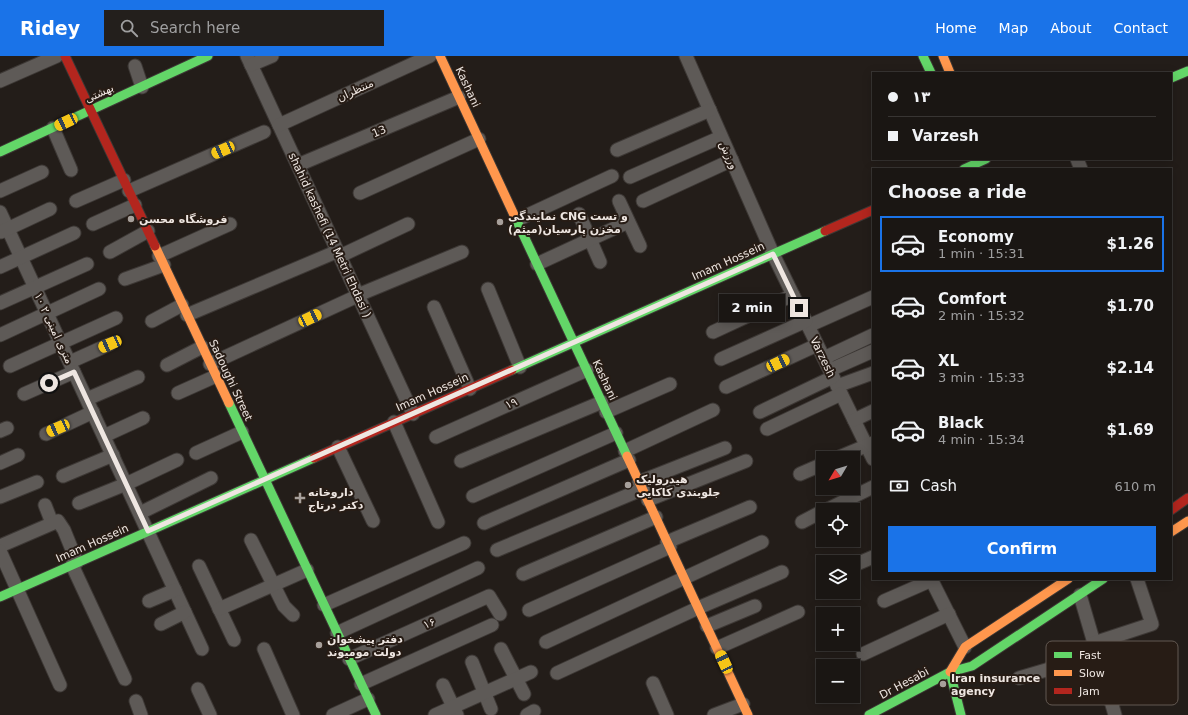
<!DOCTYPE html>
<html lang="en">
<head>
<meta charset="utf-8">
<style>
	:root { --surface:#1a1613; --page:#231f1c; --text:#f1f3f6; --muted:#9f9fa0; --line:#383533; --accent:#1a73e8 }
	body { margin:0; font-family:"DejaVu Sans",Cairo,sans-serif; background:var(--page); color:var(--text); height:100vh; display:flex; flex-direction:column; font-size:15px; white-space:nowrap }
	* { box-sizing:border-box; margin:0 }
	p { font-size:13px; color:var(--muted) }
	.icon { flex:none; width:22px; height:22px; fill:none; stroke:currentColor; stroke-width:2; stroke-linecap:round; stroke-linejoin:round }
	.map { position:relative; flex:1; overflow:hidden }
	.side { position:absolute; left:872px; top:112px; width:300px; height:412px; display:flex; flex-direction:column; background:var(--surface); border-radius:0px; box-shadow:0 2px 10px #0003,0 0 0 1px var(--line) }
	.side>* { flex:none }
	.hud { position:absolute; left:872px; top:16px; width:300px; height:88px; border-radius:0px; box-shadow:0 2px 10px #0003,0 0 0 1px var(--line); display:grid; align-content:center; height:88px; padding:0 16px; background:var(--surface) }
	.needle { width:26px; rotate:232deg }
	.fabs { position:absolute; left:816px; top:395px; display:grid; gap:8px }
	.fabs a { display:grid; place-items:center; width:44px; height:44px; border-radius:0px; background:var(--surface); box-shadow:0 2px 10px #0003,0 0 0 1px var(--line); font-size:20px }
	.end { position:absolute; width:18px; height:18px; margin:-9px; border:5px solid #eee6e1; background:#111; box-shadow:0 0 0 2px #111 }
	.from { border-radius:50% }
	.bubble { position:absolute; height:28px; border-radius:0px; background:var(--surface); box-shadow:0 2px 10px #0003,0 0 0 1px var(--line); font-size:13px; font-weight:700; line-height:28px; text-align:center }
	.car { position:absolute; width:12px; height:24px; margin:-12px -6px; border-radius:5px; box-shadow:0 0 3px 1px #0007; background:linear-gradient(#f5c518 24%,#345 0 40%,#f5c518 0 76%,#345 0 86%,#f5c518 0) }
	.hud b { display:flex; align-items:center; gap:14px; height:38px; font-size:15px }
	.hud b+b { border-top:1px solid var(--line) }
	.hud i { width:10px; height:10px; background:var(--text) }
	ul { padding:0; list-style:none }
	li { display:flex; align-items:center; gap:12px; height:56px; margin:0 8px 6px; padding:0 8px; border:2px solid transparent; border-radius:0px }
	li div { flex:1 }
	li b { display:block; font-size:15px }
	li em { font-style:normal; font-weight:700 }
	li.selected { border-color:var(--accent) }
	li>.icon { width:36px; height:36px; stroke-width:1.5 }
	h2 { padding:0 16px; font-size:18px; line-height:48px }
	.pay { display:flex; align-items:center; gap:10px; height:44px; padding:0 16px; font-size:15px }
	.pay p { margin-inline-start:auto }
	.button { display:flex; gap:8px; margin-top:auto; padding:8px 16px }
	.button a { flex:1; height:46px; border-radius:0px; background:var(--accent); color:#fff; font-size:16px; font-weight:700; line-height:46px; text-align:center }
	header { display:flex; align-items:center; gap:24px; box-sizing:border-box; height:56px; padding:0 20px; background:var(--accent); color:#fff }
	header strong { font-size:19px }
	nav { display:flex; gap:22px; margin-inline-start:auto; font-size:14px }
	.search { width:280px; height:36px; background:var(--page); display:flex; align-items:center; gap:10px; box-sizing:border-box; padding:0 14px; border-radius:0px; color:var(--muted); font-size:15px }
	.map>svg:first-child { display:block }
</style>
</head>
<body>
<header>
<strong>Ridey</strong>
<div class="search"><svg class="icon" aria-label="search" viewBox="0 0 24 24"><circle cx="10" cy="10" r="6"/><path d="M15 15l6 6"/></svg>Search here</div>
<nav><a>Home</a><a>Map</a><a>About</a><a>Contact</a></nav>
</header>
<div class="map">
<svg width="1188" height="659" viewBox="0 0 1188 659">
	<rect width="100%" height="100%" fill="#231d19"/>
	<g fill="none" stroke-linecap="round" stroke-linejoin="round">
		<defs>
			<g id="street">
				<path d="M247,0l166,358"/>
				<path d="M686,0l87,198 100,205"/>
				<path d="M251,9l21,-9"/>
				<path d="M135,10l7,21"/>
				<path d="M0,25l57,-25"/>
				<path d="M279,69l151,-69"/>
				<path d="M53,72l18,42"/>
				<path d="M617,94l93,-40"/>
				<path d="M1077,103l4,10"/>
				<path d="M298,109l161,-68"/>
				<path d="M630,121l91,-40"/>
				<path d="M0,135l42,-19"/>
				<path d="M129,135l135,-59"/>
				<path d="M360,137l119,-54"/>
				<path d="M76,145l48,-21"/>
				<path d="M619,145l21,45"/>
				<path d="M643,145l89,-41"/>
				<path d="M0,156l202,437"/>
				<path d="M579,158l21,48"/>
				<path d="M517,164l95,-44"/>
				<path d="M93,168l42,-19"/>
				<path d="M1,176l49,-23"/>
				<path d="M110,196l38,-21"/>
				<path d="M159,200l71,-32"/>
				<path d="M340,200l68,-32"/>
				<path d="M537,208l91,-42"/>
				<path d="M0,211l74,-34"/>
				<path d="M125,223l39,-14"/>
				<path d="M488,233l32,78"/>
				<path d="M358,239l104,-43"/>
				<path d="M0,247l87,-39"/>
				<path d="M434,251l36,82"/>
				<path d="M187,259l144,-61"/>
				<path d="M152,265l30,-16"/>
				<path d="M808,270l65,-29"/>
				<path d="M713,276l80,-37"/>
				<path d="M0,279l99,-46"/>
				<path d="M824,302l49,-23"/>
				<path d="M721,303l85,-38"/>
				<path d="M70,306l40,-18"/>
				<path d="M210,308l143,-66"/>
				<path d="M167,309l35,-18"/>
				<path d="M10,310l106,-48"/>
				<path d="M830,314l43,-19"/>
				<path d="M837,330l36,-13"/>
				<path d="M726,331l91,-42"/>
				<path d="M178,337l38,-17"/>
				<path d="M24,338l50,-22"/>
				<path d="M87,343l51,-22"/>
				<path d="M606,356l64,-28"/>
				<path d="M760,356l73,-35"/>
				<path d="M854,364l19,-9"/>
				<path d="M394,366l44,100"/>
				<path d="M767,373l74,-35"/>
				<path d="M0,375l7,-3"/>
				<path d="M46,378l47,-22"/>
				<path d="M104,380l39,-18"/>
				<path d="M436,381l151,-67"/>
				<path d="M338,391l35,74"/>
				<path d="M625,395l88,-41"/>
				<path d="M196,397l46,-21"/>
				<path d="M837,402l36,-15"/>
				<path d="M461,405l141,-59"/>
				<path d="M0,407l18,-8"/>
				<path d="M800,418l23,-10"/>
				<path d="M63,420l50,-21"/>
				<path d="M639,426l86,-34"/>
				<path d="M473,440l143,-63"/>
				<path d="M0,441l37,-15"/>
				<path d="M648,444l98,-39"/>
				<path d="M79,447l47,-19 51,-24"/>
				<path d="M45,449l7,18"/>
				<path d="M826,454l47,-23"/>
				<path d="M140,457l71,-35"/>
				<path d="M802,466l21,-11"/>
				<path d="M484,467l145,-63"/>
				<path d="M251,484l33,66 9,9"/>
				<path d="M667,486l83,-35"/>
				<path d="M0,490l58,-25 6,9 13,32"/>
				<path d="M497,494l146,-61"/>
				<path d="M0,495l60,134"/>
				<path d="M859,507l14,-6"/>
				<path d="M72,509l53,114"/>
				<path d="M199,510l35,74"/>
				<path d="M523,518l133,-57"/>
				<path d="M931,523l34,68"/>
				<path d="M1080,539l35,120"/>
				<path d="M149,545l26,-11"/>
				<path d="M884,545l48,-21"/>
				<path d="M324,549l140,-62"/>
				<path d="M219,553l88,-39"/>
				<path d="M529,554l141,-63"/>
				<path d="M161,568l24,-12"/>
				<path d="M707,570l48,-20"/>
				<path d="M337,577l141,-65"/>
				<path d="M546,586l216,-100"/>
				<path d="M1094,587l58,-19 -15,-45"/>
				<path d="M717,592l81,-36"/>
				<path d="M264,593l29,66"/>
				<path d="M501,593l23,45"/>
				<path d="M863,598l86,-40"/>
				<path d="M349,603l140,-63 11,18"/>
				<path d="M472,606l19,47"/>
				<path d="M557,617l141,-65 84,-36"/>
				<path d="M1019,622l78,-23"/>
				<path d="M653,627l14,32"/>
				<path d="M361,628l131,-59"/>
				<path d="M443,629l14,30"/>
				<path d="M198,633l12,26"/>
				<path d="M136,645l5,14"/>
				<path d="M333,659l35,-16"/>
				<path d="M435,659l96,-43"/>
				<path d="M527,659l7,-4"/>
				<path d="M714,659l29,-11"/>
			</g>
			<g id="fast">
				<path d="M923,0l8,17"/>
				<path d="M1171,22l17,-7"/>
				<path d="M0,96l208,-96"/>
				<path d="M964,113l22,-10"/>
				<path d="M515,161l112,239"/>
				<path d="M512,314l313,-139"/>
				<path d="M229,347l147,312"/>
				<path d="M0,541l314,-139"/>
				<path d="M950,616l11,43"/>
				<path d="M869,659l81,-43 22,-6 131,-87"/>
			</g>
			<g id="slow">
				<path d="M440,0l75,161"/>
				<path d="M943,0l7,17"/>
				<path d="M155,190l74,157"/>
				<path d="M627,400l121,259"/>
				<path d="M1171,476l17,-11"/>
				<path d="M950,616l15,-25 103,-68"/>
			</g>
			<g id="jam">
				<path d="M65,0l90,190"/>
				<path d="M825,175l48,-21"/>
				<path d="M314,402l198,-88"/>
				<path d="M1171,454l17,-12"/>
			</g>
		</defs>
		<use href="#street" stroke="#3d3835" stroke-width="15"/>
		<use href="#fast" stroke="#3d3835" stroke-width="11"/>
		<use href="#slow" stroke="#3d3835" stroke-width="11"/>
		<use href="#jam" stroke="#3d3835" stroke-width="11"/>
		<use href="#street" stroke="#5e5a57" stroke-width="13"/>
		<use href="#fast" stroke="#63d668" stroke-width="9"/>
		<use href="#slow" stroke="#ff974d" stroke-width="9"/>
		<use href="#jam" stroke="#b3261e" stroke-width="9"/>
	</g>
	<g fill="none" stroke-linecap="round" stroke-linejoin="round">
		<path stroke="#eee6e1" stroke-width="5" d="M49,327l25,-11 74,159 625,-277 26,54"/>
	</g>
	<g fill="#a7a09b" stroke="#271c15" stroke-width="1.5">
		<circle cx="131" cy="163" r="4"/>
		<circle cx="500" cy="166" r="4"/>
		<circle cx="628" cy="429" r="4"/>
		<path d="M298 436h4v4h4v4h-4v4h-4v-4h-4v-4h4z"/>
		<circle cx="319" cy="589" r="4"/>
		<circle cx="943" cy="628" r="4"/>
	</g>
	<g text-anchor="middle" stroke-width="4" stroke-linejoin="round" paint-order="stroke">
		<g font-size="11" fill="#eee6e1" stroke="#271c15">
			<text transform="translate(468 31) rotate(65)" y="4">Kashani</text>
			<text transform="translate(355 34) rotate(-25)" y="4">منتظران</text>
			<text transform="translate(99 37) rotate(-25)" y="4">بهشتی</text>
			<text transform="translate(379 75) rotate(-23)" y="4">13</text>
			<text transform="translate(729 99) rotate(66)" y="4">ورزش</text>
			<text transform="translate(330 179) rotate(65)" y="4">shahid kashefi (14 Metri Ehdasi )</text>
			<text transform="translate(728 205) rotate(-24)" y="4">Imam Hossein</text>
			<text transform="translate(54 272) rotate(65)" y="4">۱۰ متری امینی ۲</text>
			<text transform="translate(823 301) rotate(64)" y="4">Varzesh</text>
			<text transform="translate(231 324) rotate(65)" y="4">Sadoughi Street</text>
			<text transform="translate(605 324) rotate(65)" y="4">Kashani</text>
			<text transform="translate(432 336) rotate(-24)" y="4">Imam Hossein</text>
			<text transform="translate(511 347) rotate(-24)" y="4">۱۹</text>
			<text transform="translate(92 487) rotate(-24)" y="4">Imam Hossein</text>
			<text transform="translate(429 567) rotate(-24)" y="4">۱۶</text>
			<text transform="translate(904 627) rotate(-28)" y="4">Dr Hesabi</text>
		</g>
		<g font-size="11" font-weight="bold" fill="#eee6e1" stroke="#271c15" text-anchor="start">
			<text x="508" y="164">نمایندگی CNG و تست<tspan x="508" dy="13">مخزن پارسیان(میثم)</tspan></text>
			<text x="139" y="167">فروشگاه محسن</text>
			<text x="636" y="427">هیدرولیک<tspan x="636" dy="13">جلوبندی کاکایی</tspan></text>
			<text x="308" y="440">داروخانه<tspan x="308" dy="13">دکتر درتاج</tspan></text>
			<text x="327" y="587">دفتر پیشخوان<tspan x="327" dy="13">دولت مومیوند</tspan></text>
			<text x="951" y="626">Iran insurance<tspan x="951" dy="13">agency</tspan></text>
		</g>
	</g>
	<rect x="1046" y="585" width="132" height="64" rx="6" fill="#271c15" stroke="#635952" stroke-width="1"/>
	<rect x="1054" y="596" width="18" height="6" fill="#63d668"/>
	<rect x="1054" y="614" width="18" height="6" fill="#ff974d"/>
	<rect x="1054" y="632" width="18" height="6" fill="#b3261e"/>
	<g font-size="11" fill="#eee6e1">
		<text x="1079" y="603">Fast</text>
		<text x="1079" y="621">Slow</text>
		<text x="1079" y="639">Jam</text>
	</g>
</svg>
<div class="fabs">
<a><svg class="needle" viewBox="-14 -14 28 28"><path d="M0-13l5 13h-10z" fill="#e53935"/><path d="M0 13l5-13h-10z" fill="#9f9fa0"/></svg></a>
<a><svg class="icon" aria-label="locate" viewBox="0 0 24 24"><circle cx="12" cy="12" r="6"/><path d="M12 2v4M12 18v4M2 12h4M18 12h4"/></svg></a>
<a><svg class="icon" aria-label="layers" viewBox="0 0 24 24"><path d="M12 4l9 5-9 5-9-5zM3 14l9 5 9-5"/></svg></a>
<a>+</a>
<a>−</a>
</div>
<i class="end from" style="left:49px;top:327px"></i>
<i class="end" style="left:799px;top:252px"></i>
<div class="bubble" style="left:719px;top:238px;width:66px">2 min</div>
<i class="car" style="left:66px;top:66px;rotate:245deg"></i>
<i class="car" style="left:223px;top:94px;rotate:246deg"></i>
<i class="car" style="left:310px;top:262px;rotate:65deg"></i>
<i class="car" style="left:110px;top:288px;rotate:246deg"></i>
<i class="car" style="left:778px;top:307px;rotate:65deg"></i>
<i class="car" style="left:58px;top:372px;rotate:246deg"></i>
<i class="car" style="left:724px;top:606px;rotate:335deg"></i>
<div class="hud">
<b><i class="from"></i>۱۳</b>
<b><i></i>Varzesh</b>
</div>
<section class="side">
<h2>Choose a ride</h2>
<ul>
<li class="selected"><svg class="icon" aria-label="car" viewBox="0 0 24 24"><path d="M5 17H2v-5l4-1 3-4h7l3 4 3 1v5h-3M9 17h6M6 11h13"/><circle cx="7" cy="17" r="2"/><circle cx="17" cy="17" r="2"/></svg><div><b>Economy</b><p>1 min · 15:31</p></div><em>$1.26</em></li>
<li><svg class="icon" aria-label="car" viewBox="0 0 24 24"><path d="M5 17H2v-5l4-1 3-4h7l3 4 3 1v5h-3M9 17h6M6 11h13"/><circle cx="7" cy="17" r="2"/><circle cx="17" cy="17" r="2"/></svg><div><b>Comfort</b><p>2 min · 15:32</p></div><em>$1.70</em></li>
<li><svg class="icon" aria-label="car" viewBox="0 0 24 24"><path d="M5 17H2v-5l4-1 3-4h7l3 4 3 1v5h-3M9 17h6M6 11h13"/><circle cx="7" cy="17" r="2"/><circle cx="17" cy="17" r="2"/></svg><div><b>XL</b><p>3 min · 15:33</p></div><em>$2.14</em></li>
<li><svg class="icon" aria-label="car" viewBox="0 0 24 24"><path d="M5 17H2v-5l4-1 3-4h7l3 4 3 1v5h-3M9 17h6M6 11h13"/><circle cx="7" cy="17" r="2"/><circle cx="17" cy="17" r="2"/></svg><div><b>Black</b><p>4 min · 15:34</p></div><em>$1.69</em></li>
</ul>
<div class="pay"><svg class="icon" aria-label="cash" viewBox="0 0 24 24"><path d="M3 7h18v10H3z"/><circle cx="12" cy="12" r="2"/></svg>Cash<p>610 m</p></div>
<div class="button"><a>Confirm</a></div>
</section>
</div>
</body>
</html>
